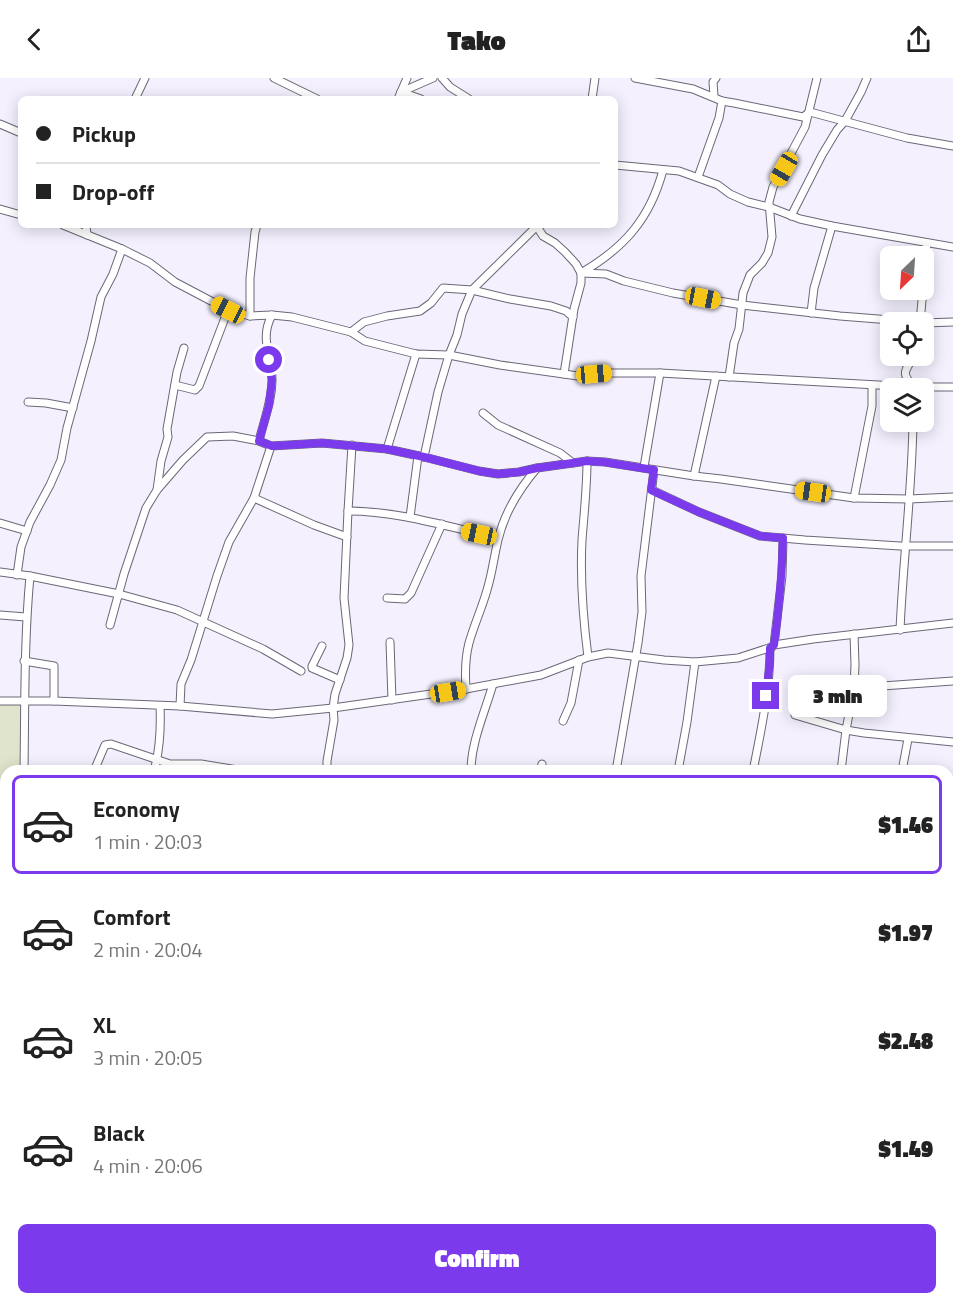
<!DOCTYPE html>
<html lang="en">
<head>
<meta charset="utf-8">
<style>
	:root { --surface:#fff; --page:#f2f2f2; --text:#222; --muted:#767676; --line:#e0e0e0; --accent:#7c3aed }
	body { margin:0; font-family:"Titillium Web",sans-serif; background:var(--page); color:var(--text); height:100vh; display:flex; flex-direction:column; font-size:22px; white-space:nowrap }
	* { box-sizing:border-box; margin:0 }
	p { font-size:20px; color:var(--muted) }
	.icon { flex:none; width:33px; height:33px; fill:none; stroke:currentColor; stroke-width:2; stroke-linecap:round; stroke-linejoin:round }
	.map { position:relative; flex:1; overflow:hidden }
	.panel { position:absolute; left:0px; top:687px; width:954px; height:540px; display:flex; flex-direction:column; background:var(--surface); border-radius:18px 18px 0 0; box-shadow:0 3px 15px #0003 }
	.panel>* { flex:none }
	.guide { position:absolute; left:18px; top:18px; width:600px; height:132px; border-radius:9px; box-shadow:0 3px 15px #0003; display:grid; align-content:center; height:132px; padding:0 18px; background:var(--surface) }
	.needle { width:39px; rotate:205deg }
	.tools { position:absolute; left:880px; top:168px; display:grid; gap:12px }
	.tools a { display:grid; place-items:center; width:54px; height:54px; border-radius:9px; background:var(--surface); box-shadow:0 3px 15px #0003; font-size:30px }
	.end { position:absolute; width:27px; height:27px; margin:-14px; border:8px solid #7c3aed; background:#fff; box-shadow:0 0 0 3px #fff }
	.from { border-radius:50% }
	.bubble { position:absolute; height:42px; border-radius:9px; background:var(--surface); box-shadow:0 3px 15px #0003; font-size:20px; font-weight:800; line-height:42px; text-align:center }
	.car { position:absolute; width:18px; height:36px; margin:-18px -9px; border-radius:8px; box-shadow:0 0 4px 2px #0007; background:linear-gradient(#f5c518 24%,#345 0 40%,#f5c518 0 76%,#345 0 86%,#f5c518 0) }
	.guide b { display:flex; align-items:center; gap:21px; height:57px; font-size:22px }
	.guide b+b { border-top:2px solid var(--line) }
	.guide i { width:15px; height:15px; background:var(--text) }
	ul { padding:10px 0 0; list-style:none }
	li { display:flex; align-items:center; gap:18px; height:99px; margin:0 12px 9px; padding:0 6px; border:3px solid transparent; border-radius:9px }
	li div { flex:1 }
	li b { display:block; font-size:22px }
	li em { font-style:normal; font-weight:800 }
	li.selected { border-color:var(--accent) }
	li>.icon { width:54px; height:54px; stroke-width:1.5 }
	.button { display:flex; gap:12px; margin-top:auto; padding:12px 18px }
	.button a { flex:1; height:69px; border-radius:9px; background:var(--accent); color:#fff; font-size:24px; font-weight:800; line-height:69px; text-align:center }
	header { display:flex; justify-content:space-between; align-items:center; height:78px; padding:0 18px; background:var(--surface); font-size:27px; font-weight:800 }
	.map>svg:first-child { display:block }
</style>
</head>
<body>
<header><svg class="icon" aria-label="back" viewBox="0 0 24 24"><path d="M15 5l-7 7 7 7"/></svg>Tako<svg class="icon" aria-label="share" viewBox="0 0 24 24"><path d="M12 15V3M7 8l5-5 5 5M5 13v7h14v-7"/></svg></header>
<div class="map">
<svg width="953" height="1227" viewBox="0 0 953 1227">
	<rect width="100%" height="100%" fill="#f4f0fe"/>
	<path fill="#e1e4cc" d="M0,627h21v66h-15v35h-6z"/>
	<path fill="#b7e0e8" stroke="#8ca8af" stroke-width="1.5" d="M32,1221h277l2,6h-278z"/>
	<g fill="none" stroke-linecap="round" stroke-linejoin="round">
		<path stroke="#8ca8af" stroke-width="1.5" d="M948,1142l5,4"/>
		<defs>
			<g id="minor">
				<path d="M274,0l43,21"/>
				<path d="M442,0l8,9 19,12"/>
				<path d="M635,0l58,11 29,12 12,2 69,14 7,-5 97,26 46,8"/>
				<path d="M401,14l32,-14"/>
				<path d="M401,14l20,7"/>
				<path d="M714,18l-1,-14 3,-4"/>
				<path d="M135,21l10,-21"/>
				<path d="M398,21l9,-21"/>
				<path d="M592,21l3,-21"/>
				<path d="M0,46l21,9"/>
				<path d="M615,87l64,6 39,14 12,9 18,8 21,5 31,12 32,7 121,21"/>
				<path d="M698,99l21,-59 3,-17"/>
				<path d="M0,131l21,6"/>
				<path d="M791,138l31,-61 15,-25 8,-9 16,-29 6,-14"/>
				<path d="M63,147l59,24 28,14 25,19 53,28 22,6 22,-1 20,2 59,15 14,9 51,13 33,1 51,10 78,11 33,-3h49l254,14h39"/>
				<path d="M86,147l1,10"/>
				<path d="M536,147l7,11 12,7 10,9 11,12 5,9v10l-7,26 -10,65"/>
				<path d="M581,195l25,1 18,7 49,12 69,12 98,11 76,6"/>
				<path d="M581,195c43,-25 69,-54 82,-103"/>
				<path d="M924,197l3,-32"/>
				<path d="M811,235l3,-25 18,-62"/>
				<path d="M250,238v-38l5,-46 2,-7"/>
				<path d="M920,244l3,-32"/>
				<path d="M924,245l29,-1"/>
				<path d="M351,254l13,-10 23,-6 33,-5 11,-8 12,-15 29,2 38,9 41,7 15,5 7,6"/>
				<path d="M914,278c-10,17 -13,16 0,32"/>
				<path d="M729,299l5,-34 5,-14 4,-36 7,-18 12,-12 6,-10 4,-16 -3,-35 4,-15 32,-60 12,-49"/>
				<path d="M175,307l20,5 4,-4 29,-76"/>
				<path d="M28,324l18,1 27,5"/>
				<path d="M483,335l15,12 62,28 13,10"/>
				<path d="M259,363c5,-21 13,-40 13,-61 0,-25 -13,-41 0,-65"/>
				<path d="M387,371l29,-95"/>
				<path d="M424,379l14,-65 11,-37 8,-20 5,-21 10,-24 66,-65"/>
				<path d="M587,383c0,27 -3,53 -5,79 -2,39 1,78 6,117"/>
				<path d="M644,389l16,-94"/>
				<path d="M694,398l22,-100"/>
				<path d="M157,412l4,-29 7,-24 -1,-8 10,-57 7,-24"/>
				<path d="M652,412l47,22 61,24 45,4 95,6h53"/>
				<path d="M254,420l60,27 33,12"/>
				<path d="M854,420l18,-92v-21"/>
				<path d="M348,433c51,0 100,16 150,27"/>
				<path d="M410,439l8,-61"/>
				<path d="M0,445l27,8"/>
				<path d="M0,494l30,4 89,18 58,16 86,39 38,22"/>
				<path d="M17,497l4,-28 9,-25 20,-37 11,-25 6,-32 24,-87 10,-44 12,-23 9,-25"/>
				<path d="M387,520l18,1 6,-6 31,-69"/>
				<path d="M0,537l26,2"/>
				<path d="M110,547l14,-51 22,-66 11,-18 26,-30 24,-23 26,-1 26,5 12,5 51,-3 65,6 37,8 55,14 19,3 21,-2 18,-4 50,-7 18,1 89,14 27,3 133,19 55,1 44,-2"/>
				<path d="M900,552c3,-70 12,-139 13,-208"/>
				<path d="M390,564l2,58"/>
				<path d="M774,567l8,-69 1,-38"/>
				<path d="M322,568l-10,20v2l28,12"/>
				<path d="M24,583l30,5v35"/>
				<path d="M854,610l99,-7"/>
				<path d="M466,611c-1,-15 -1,-31 3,-46 5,-18 13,-35 18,-53 5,-16 7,-33 11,-50 6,-26 22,-52 39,-72"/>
				<path d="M0,623h54l126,5 92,8 61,-6 133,-19 75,-14 47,-18 20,-4 56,7 31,2 43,-4 34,-11 2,-2 39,-6 140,-16"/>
				<path d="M180,628l1,-22 10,-24 26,-84 12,-34 25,-44 17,-52"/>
				<path d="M795,637l51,15 18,3 89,9"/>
				<path d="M563,643l8,-18 8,-43"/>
				<path d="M24,693c1,-65 0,-130 6,-195"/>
				<path d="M94,693l11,-26 6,-1 59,20h31l43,7"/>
				<path d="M154,693c6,-22 7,-43 6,-65"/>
				<path d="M327,693v-10l7,-41 -1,-12 2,-14 12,-36 2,-13 -5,-47 4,-87 4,-66"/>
				<path d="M471,693c0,-29 14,-59 22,-87"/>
				<path d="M540,693l2,-7"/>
				<path d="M616,693l22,-128 4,-31 -1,-36 13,-106"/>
				<path d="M678,693l9,-49 8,-60"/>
				<path d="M753,693c8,-40 17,-82 17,-123"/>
				<path d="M841,693l5,-41 8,-42 1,-23 -1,-31"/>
				<path d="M902,693l6,-32"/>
				<path d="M948,719h5"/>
				<path d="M0,735h6"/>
				<path d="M948,802l5,-1"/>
				<path d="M948,851l5,-1"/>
				<path d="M0,879l6,1"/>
				<path d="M0,917l6,1"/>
				<path d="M948,928h5"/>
				<path d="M948,979h5"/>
				<path d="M948,1035l5,1"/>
				<path d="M0,1088h6"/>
				<path d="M948,1103h5"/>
				<path d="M0,1134l6,-1"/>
				<path d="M948,1171l5,1"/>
				<path d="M0,1190l6,1"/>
				<path d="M770,1221l13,1 16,-1"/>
				<path d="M873,1221l1,6"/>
				<path d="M922,1221v6"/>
				<path d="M489,1223l8,2 3,2"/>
				<path d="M17,1227l1,-6"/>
				<path d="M624,1227l2,-6"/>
				<path d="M704,1227l1,-6"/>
				<path d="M745,1227v-3l12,-3"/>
			</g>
		</defs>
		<use href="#minor" stroke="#6c6776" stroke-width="9"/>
		<use href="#minor" stroke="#fff" stroke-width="7"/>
	</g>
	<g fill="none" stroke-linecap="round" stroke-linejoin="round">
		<path stroke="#7c3aed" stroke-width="8" d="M269,282l3,20 -3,25 -10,36 13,5 50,-3 65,6 37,8 55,14 19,3 21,-2 18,-4 50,-7 17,1 50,8 -3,20 48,22 61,24 23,2c-1,36 -4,71 -9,107l-4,3v13l-4,35"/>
	</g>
</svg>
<div class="tools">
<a><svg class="needle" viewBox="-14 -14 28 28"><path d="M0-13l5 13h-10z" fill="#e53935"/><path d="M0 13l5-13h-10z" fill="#767676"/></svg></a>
<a><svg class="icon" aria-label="locate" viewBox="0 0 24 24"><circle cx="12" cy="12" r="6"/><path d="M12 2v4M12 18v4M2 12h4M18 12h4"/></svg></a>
<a><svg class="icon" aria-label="layers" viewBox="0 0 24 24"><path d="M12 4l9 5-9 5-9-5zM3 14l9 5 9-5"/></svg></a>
</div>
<i class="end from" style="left:269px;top:282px"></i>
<i class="end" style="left:766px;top:618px"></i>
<div class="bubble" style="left:788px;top:597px;width:99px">3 min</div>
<i class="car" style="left:784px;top:91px;rotate:210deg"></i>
<i class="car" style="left:703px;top:220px;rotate:101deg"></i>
<i class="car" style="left:228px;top:232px;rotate:297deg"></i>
<i class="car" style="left:594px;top:296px;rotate:85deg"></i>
<i class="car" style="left:813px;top:414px;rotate:278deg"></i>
<i class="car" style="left:479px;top:456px;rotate:282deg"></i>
<i class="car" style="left:448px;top:614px;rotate:81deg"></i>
<div class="guide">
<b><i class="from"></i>Pickup</b>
<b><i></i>Drop-off</b>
</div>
<section class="panel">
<ul>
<li class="selected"><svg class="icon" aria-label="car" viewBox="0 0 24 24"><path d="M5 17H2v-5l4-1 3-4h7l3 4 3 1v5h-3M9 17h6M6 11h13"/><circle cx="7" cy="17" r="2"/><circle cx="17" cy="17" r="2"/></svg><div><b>Economy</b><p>1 min · 20:03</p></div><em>$1.46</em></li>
<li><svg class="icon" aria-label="car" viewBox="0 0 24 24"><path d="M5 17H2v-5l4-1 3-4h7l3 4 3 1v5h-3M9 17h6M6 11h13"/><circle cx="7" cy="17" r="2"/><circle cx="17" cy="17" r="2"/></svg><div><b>Comfort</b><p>2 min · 20:04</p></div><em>$1.97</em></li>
<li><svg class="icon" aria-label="car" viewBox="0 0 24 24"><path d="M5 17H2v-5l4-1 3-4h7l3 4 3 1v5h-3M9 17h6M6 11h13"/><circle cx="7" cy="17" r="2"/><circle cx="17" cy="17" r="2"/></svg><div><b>XL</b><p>3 min · 20:05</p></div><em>$2.48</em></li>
<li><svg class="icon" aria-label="car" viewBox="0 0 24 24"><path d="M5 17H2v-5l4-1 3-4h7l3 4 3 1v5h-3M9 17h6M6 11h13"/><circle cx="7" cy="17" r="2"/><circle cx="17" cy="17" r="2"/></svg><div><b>Black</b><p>4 min · 20:06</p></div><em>$1.49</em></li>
</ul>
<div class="button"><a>Confirm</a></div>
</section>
</div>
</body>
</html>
